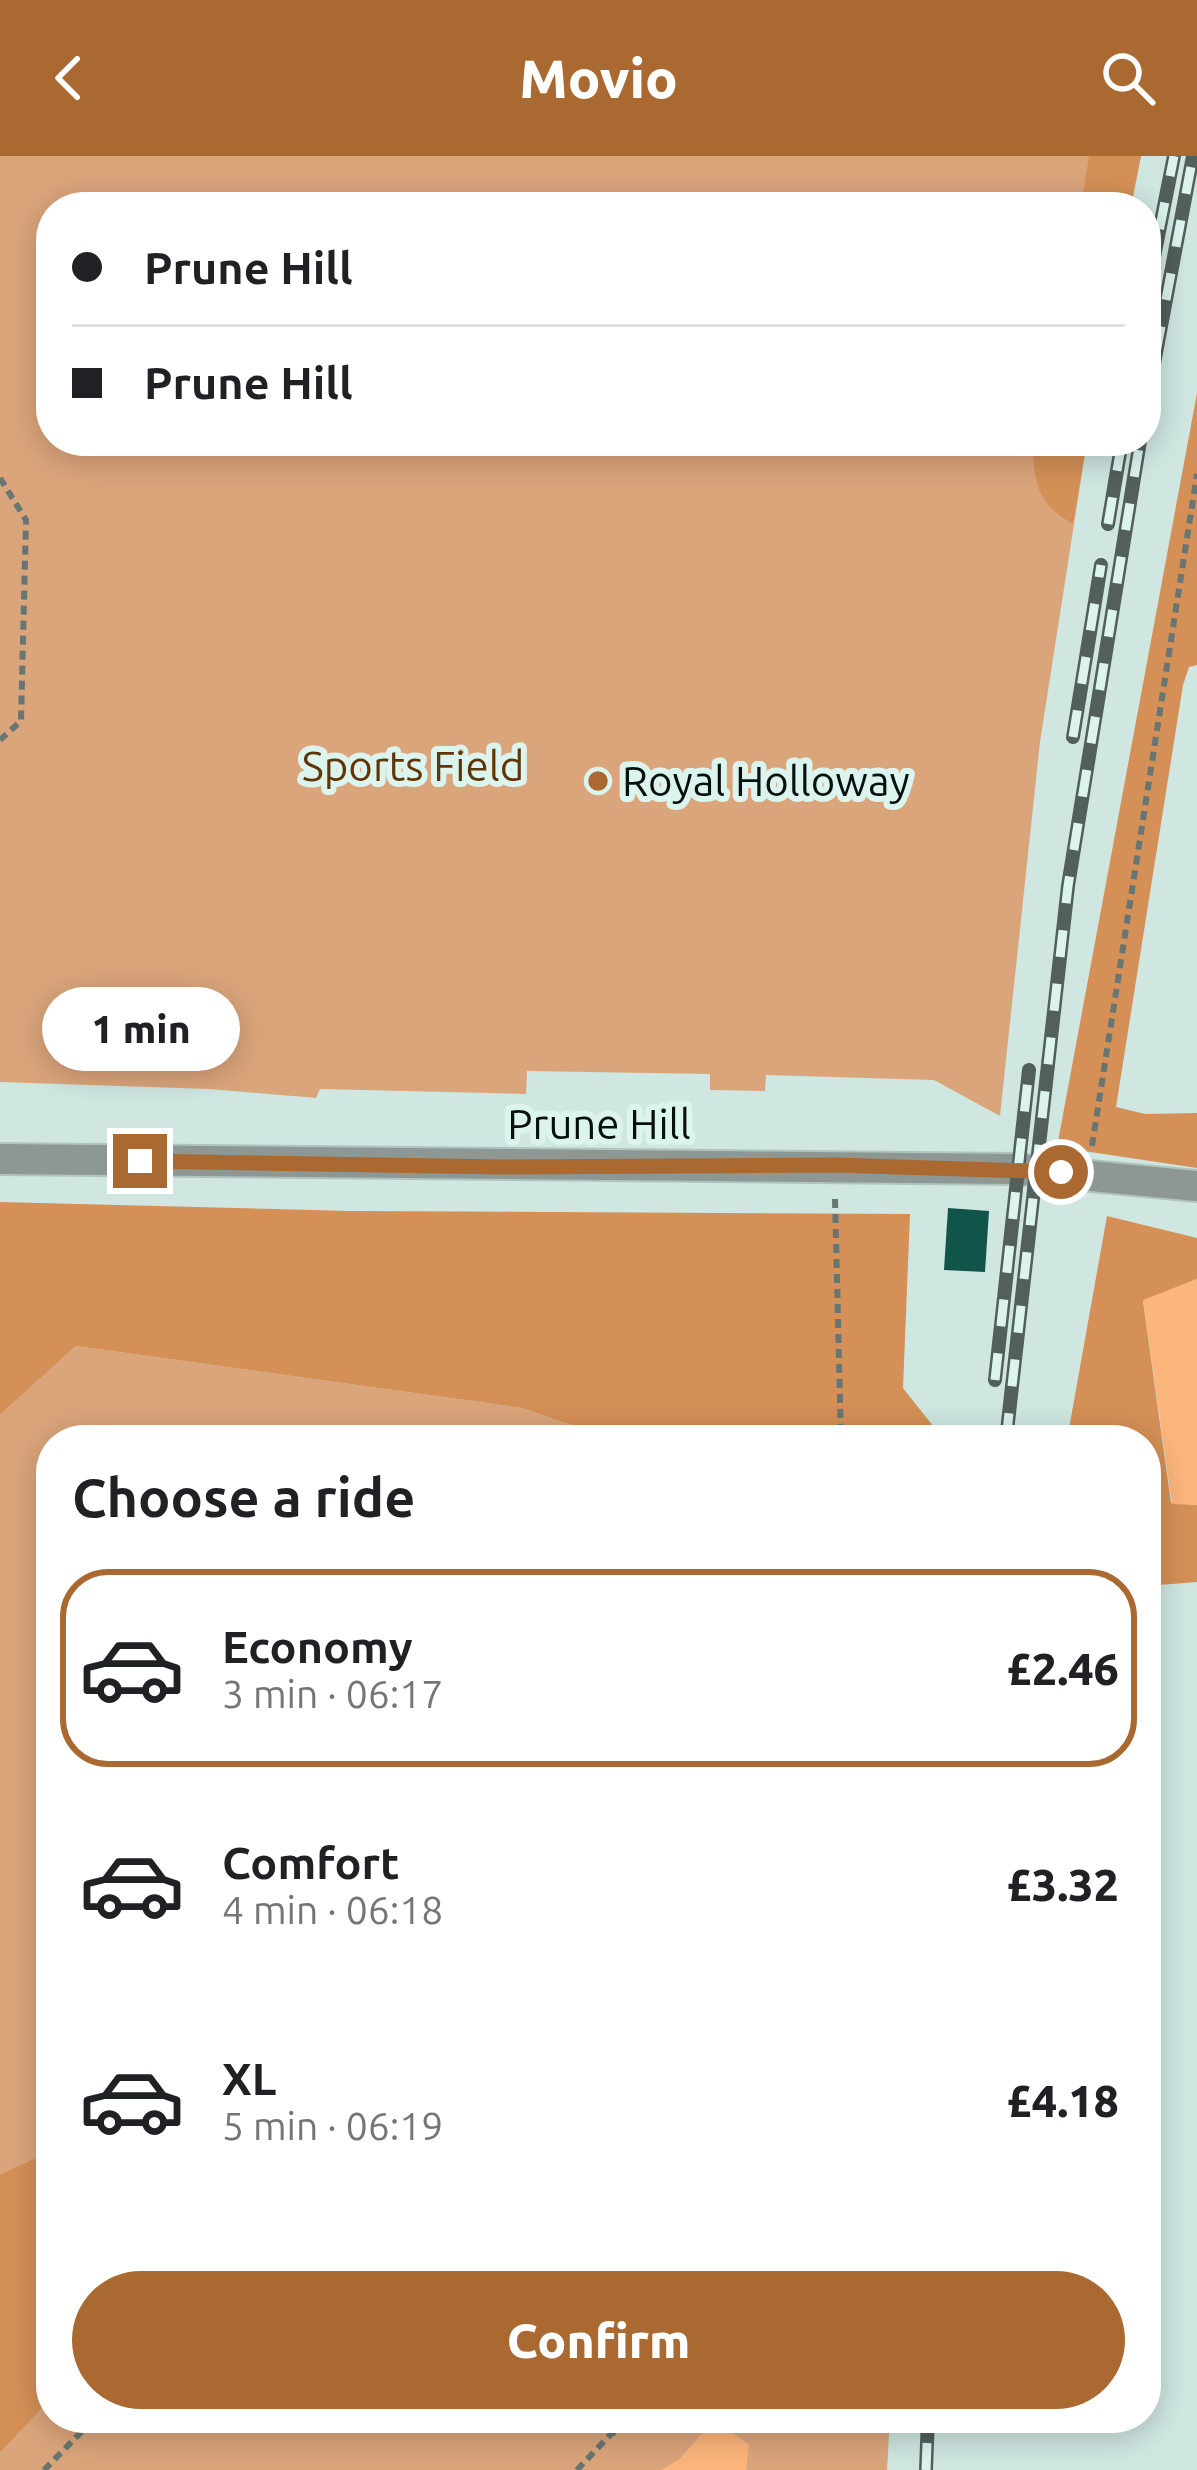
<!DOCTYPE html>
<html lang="en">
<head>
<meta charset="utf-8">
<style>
	:root { --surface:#fff; --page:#f6f6f6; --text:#202124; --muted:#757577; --line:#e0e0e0; --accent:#a96931 }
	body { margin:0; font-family:Ubuntu,sans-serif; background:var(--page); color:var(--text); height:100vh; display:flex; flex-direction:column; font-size:45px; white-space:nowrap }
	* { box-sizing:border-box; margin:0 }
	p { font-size:39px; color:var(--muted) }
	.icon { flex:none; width:66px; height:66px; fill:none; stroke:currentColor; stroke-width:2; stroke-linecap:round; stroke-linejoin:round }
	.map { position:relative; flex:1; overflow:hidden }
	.sheet { position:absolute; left:36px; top:1269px; width:1125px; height:1008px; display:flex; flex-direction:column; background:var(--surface); border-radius:48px; box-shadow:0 6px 30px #0003 }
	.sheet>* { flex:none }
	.top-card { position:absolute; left:36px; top:36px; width:1125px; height:264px; border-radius:48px; box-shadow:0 6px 30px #0003; display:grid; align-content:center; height:264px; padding:0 36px; background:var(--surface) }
	.end { position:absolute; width:54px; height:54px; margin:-27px; border:15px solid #a96931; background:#fff; box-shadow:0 0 0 6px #fff }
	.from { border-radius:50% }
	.bubble { position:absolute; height:84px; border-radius:42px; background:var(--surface); box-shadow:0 6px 30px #0003; font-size:39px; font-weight:800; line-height:84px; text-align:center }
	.top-card b { display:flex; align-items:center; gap:42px; height:114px; font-size:45px }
	.top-card b+b { border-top:3px solid var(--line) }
	.top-card i { width:30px; height:30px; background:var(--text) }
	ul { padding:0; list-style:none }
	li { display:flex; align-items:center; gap:36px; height:198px; margin:0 24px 18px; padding:0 12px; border:6px solid transparent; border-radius:48px }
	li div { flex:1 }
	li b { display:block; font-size:45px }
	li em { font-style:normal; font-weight:800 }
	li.selected { border-color:var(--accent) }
	li>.icon { width:108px; height:108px; stroke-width:1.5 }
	h2 { padding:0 36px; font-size:54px; line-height:144px }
	.cta { display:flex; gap:24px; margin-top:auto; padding:24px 36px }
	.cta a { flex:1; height:138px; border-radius:72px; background:var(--accent); color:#fff; font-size:48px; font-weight:800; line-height:138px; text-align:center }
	header { display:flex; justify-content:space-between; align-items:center; height:156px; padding:0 36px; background:var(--accent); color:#fff; font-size:54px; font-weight:800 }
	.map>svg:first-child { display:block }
</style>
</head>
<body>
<header><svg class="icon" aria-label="back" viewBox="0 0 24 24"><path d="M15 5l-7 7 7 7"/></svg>Movio<svg class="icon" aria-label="search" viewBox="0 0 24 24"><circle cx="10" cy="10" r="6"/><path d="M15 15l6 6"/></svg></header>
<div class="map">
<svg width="1197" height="2314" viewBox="0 0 1197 2314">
	<rect width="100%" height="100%" fill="#cfe6e1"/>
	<g fill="#dba57b">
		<path d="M0,0h1141l-11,51h-1079v234h1036l-47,301 -40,374 -66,-36 -168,-5 -1,16 -55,-1v-16l-183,-3 -1,23 -206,-5 -4,9 -107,-9 -209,-7z"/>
		<path d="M76,1190l446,62 92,32h-563v711l-51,23v-759z"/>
		<path d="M51,2243v19h839l-3,52h-141l2,-25 -34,-25 -34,39 -18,11h-662v-17z"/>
	</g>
	<g fill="#d59057">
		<path d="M1089,0h52l-10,51h-50z"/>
		<path d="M1197,237v272l-8,2 -6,18 -67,422 29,7 52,-1v55l-140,-21z"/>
		<path d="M1032,285h55l-14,83c-38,-21 -38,-42 -41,-83z"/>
		<path d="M0,1046l350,9 560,3 -7,174 41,52h-330l-92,-32 -446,-62 -76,69z"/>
		<path d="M1107,1060l90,22v41l-54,22 28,202 26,2v77l-51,4v-146h-79z"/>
		<path d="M51,1995v248l-51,54v-279z"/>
	</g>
	<g fill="#fcb57b">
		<path d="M1197,1123v226l-25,-1 -29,-204z"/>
		<path d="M714,2263l35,26 -3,25h-84l18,-11z"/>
	</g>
	<path fill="#10544a" d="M948,1052l41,3 -4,61 -41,-2z"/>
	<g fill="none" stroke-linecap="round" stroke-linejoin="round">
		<defs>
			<path id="minor" d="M0,1003l1016,10 181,17"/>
		</defs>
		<use href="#minor" stroke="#afc4bf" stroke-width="34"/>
		<g stroke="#677673" stroke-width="6" stroke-dasharray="9 6" stroke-linecap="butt">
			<path d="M0,322l26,42 -5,201 -21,19"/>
			<path d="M1092,990l105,-672"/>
			<path d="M835,1043l6,241"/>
			<path d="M44,2314l51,-52"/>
			<path d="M577,2314l34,-36 34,-16"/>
		</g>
		<use href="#minor" stroke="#8d9794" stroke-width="30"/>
		<defs>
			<g id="rail">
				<path d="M1149,126l25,-126"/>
				<path d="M1146,250l47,-250"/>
				<path d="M1108,368l14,-83"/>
				<path d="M1073,581l28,-172"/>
				<path d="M995,1224l34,-310"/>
				<path d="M1006,1284l62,-554 72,-445"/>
				<path d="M926,2314l2,-52"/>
			</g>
		</defs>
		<use href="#rail" stroke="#525f5c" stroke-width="14"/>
		<use href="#rail" stroke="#dcf4ee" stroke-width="9" stroke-dasharray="27" stroke-linecap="butt"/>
	</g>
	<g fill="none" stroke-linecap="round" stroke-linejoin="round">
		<path stroke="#a96931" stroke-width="15" d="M140,1005l364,6 331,-2 226,7"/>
	</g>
	<circle fill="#a96931" stroke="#dcf4ee" stroke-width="4.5" cx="598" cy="625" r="12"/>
	<g text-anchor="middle" stroke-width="12" stroke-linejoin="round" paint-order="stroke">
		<g font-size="42" fill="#613406" stroke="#dcf4ee">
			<text x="413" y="625">Sports Field</text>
		</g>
		<g font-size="42" fill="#08100e" stroke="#dcf4ee" text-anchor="start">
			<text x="622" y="640">Royal Holloway</text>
		</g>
		<g font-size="42" fill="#08100e" stroke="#dcf4ee">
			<text x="599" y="983">Prune Hill</text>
		</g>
	</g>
</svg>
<i class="end from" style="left:1061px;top:1016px"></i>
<i class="end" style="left:140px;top:1005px"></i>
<div class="bubble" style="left:42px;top:831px;width:198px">1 min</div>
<div class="top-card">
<b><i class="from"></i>Prune Hill</b>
<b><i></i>Prune Hill</b>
</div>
<section class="sheet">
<h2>Choose a ride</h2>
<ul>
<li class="selected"><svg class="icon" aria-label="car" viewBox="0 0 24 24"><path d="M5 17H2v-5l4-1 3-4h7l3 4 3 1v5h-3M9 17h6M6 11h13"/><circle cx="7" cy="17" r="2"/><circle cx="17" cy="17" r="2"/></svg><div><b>Economy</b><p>3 min · 06:17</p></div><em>£2.46</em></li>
<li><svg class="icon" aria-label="car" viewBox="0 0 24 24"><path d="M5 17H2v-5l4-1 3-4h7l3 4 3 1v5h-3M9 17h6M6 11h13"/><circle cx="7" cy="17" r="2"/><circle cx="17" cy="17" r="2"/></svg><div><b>Comfort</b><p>4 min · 06:18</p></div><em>£3.32</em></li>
<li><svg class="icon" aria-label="car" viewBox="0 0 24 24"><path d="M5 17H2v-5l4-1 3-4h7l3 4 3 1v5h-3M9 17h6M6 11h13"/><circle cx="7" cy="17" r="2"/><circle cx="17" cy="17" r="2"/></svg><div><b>XL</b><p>5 min · 06:19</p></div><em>£4.18</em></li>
</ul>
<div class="cta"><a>Confirm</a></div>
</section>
</div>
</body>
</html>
